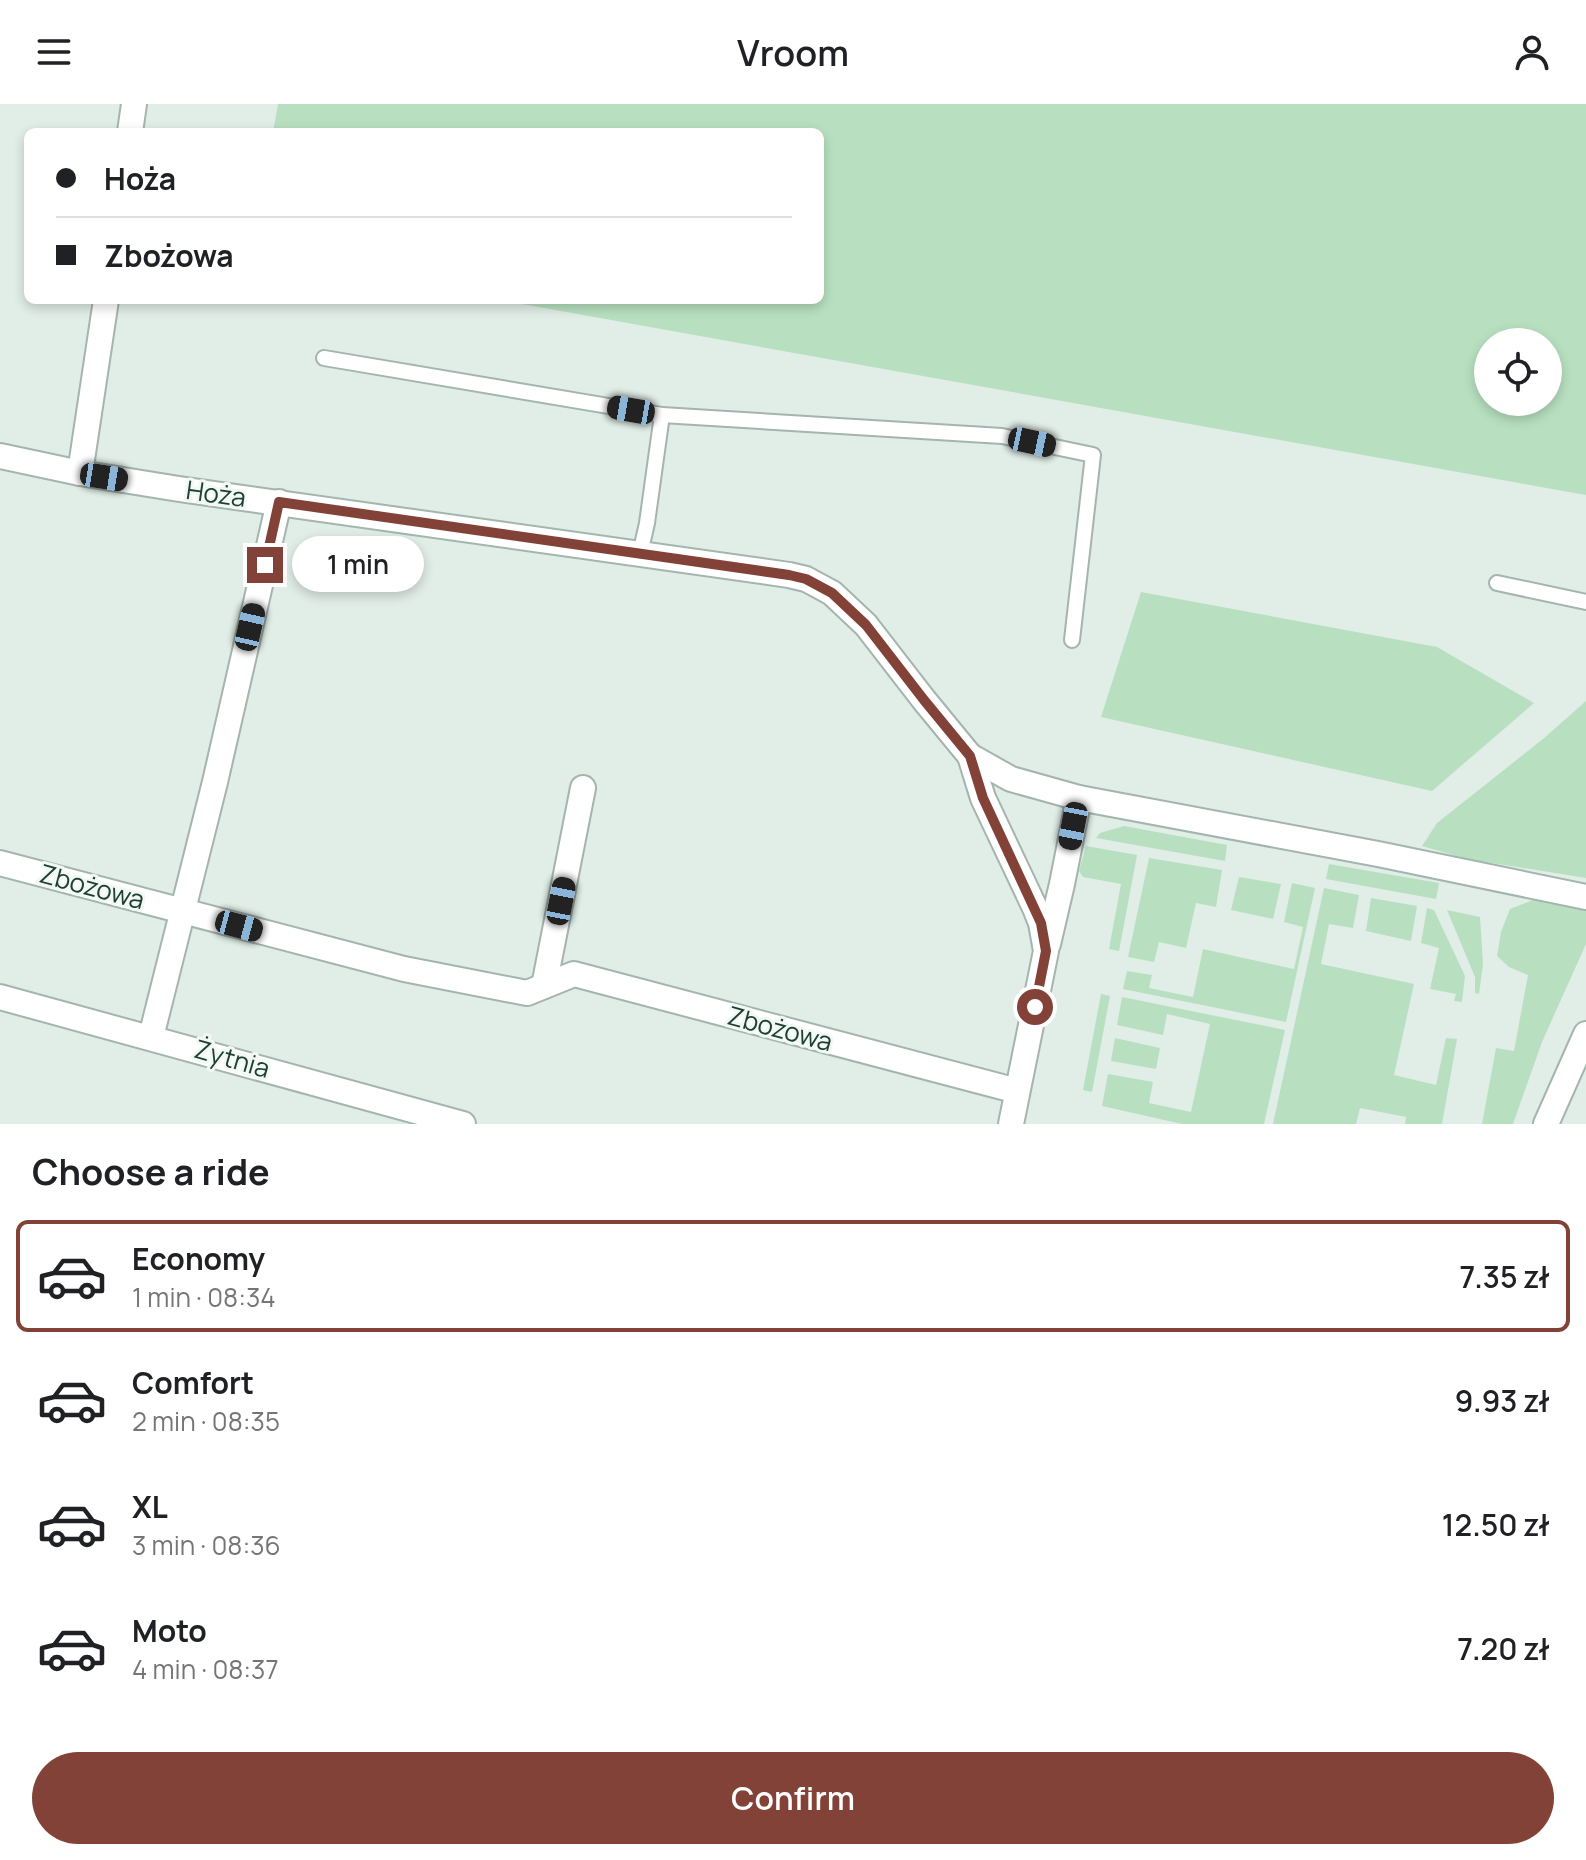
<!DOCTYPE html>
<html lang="en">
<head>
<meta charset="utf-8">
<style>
	:root { --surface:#fff; --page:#f2f2f2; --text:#202124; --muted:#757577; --line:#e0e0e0; --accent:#834237 }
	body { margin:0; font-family:Manrope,sans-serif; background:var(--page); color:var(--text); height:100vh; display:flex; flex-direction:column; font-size:30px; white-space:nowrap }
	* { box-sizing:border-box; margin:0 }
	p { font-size:26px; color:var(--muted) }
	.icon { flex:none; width:44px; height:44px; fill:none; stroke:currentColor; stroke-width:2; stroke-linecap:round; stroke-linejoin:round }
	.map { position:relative; height:1020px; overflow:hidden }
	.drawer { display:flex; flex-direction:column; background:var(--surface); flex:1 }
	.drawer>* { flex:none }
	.hud { position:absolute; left:24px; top:24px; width:800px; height:176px; border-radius:12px; box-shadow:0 4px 12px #0003; display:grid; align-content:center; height:176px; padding:0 32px; background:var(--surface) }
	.controls { position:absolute; left:1474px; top:224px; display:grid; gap:16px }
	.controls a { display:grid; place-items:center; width:88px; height:88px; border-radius:50%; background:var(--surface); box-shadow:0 4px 12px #0003; font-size:40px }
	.end { position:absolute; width:36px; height:36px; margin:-18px; border:10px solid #834237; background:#fff; box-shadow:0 0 0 4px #fff }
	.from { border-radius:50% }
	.bubble { position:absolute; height:56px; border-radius:28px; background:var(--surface); box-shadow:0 4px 12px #0003; font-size:26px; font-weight:600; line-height:56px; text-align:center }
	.car { position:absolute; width:24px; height:48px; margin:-24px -12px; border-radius:10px; box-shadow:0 0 6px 2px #0007; background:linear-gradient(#222 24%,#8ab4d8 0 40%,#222 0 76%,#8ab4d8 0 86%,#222 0) }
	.hud b { display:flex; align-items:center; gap:28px; height:76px; font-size:30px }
	.hud b+b { border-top:2px solid var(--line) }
	.hud i { width:20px; height:20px; background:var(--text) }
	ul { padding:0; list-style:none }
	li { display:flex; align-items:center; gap:24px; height:112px; margin:0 16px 12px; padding:0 16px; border:4px solid transparent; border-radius:12px }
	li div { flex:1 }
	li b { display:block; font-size:30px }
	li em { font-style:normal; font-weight:600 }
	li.current { border-color:var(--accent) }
	li>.icon { width:72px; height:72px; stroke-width:1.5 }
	h2 { padding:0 32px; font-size:36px; line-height:96px }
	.cta { display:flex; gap:16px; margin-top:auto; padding:16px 32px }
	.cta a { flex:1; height:92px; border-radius:48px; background:var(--accent); color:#fff; font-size:32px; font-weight:600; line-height:92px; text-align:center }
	header { display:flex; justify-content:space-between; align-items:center; height:104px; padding:0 32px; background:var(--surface); font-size:36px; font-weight:600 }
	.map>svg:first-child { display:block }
</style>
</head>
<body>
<header><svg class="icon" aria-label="menu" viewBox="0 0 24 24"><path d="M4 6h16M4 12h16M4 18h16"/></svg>Vroom<svg class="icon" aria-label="person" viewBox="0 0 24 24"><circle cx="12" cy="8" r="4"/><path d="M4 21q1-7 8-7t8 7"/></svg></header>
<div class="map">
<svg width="1586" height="1020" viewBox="0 0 1586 1020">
	<rect width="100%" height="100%" fill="#e1ede7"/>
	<g fill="#b8e0c0" fill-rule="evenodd">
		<path d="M278,0h1308v391l-1087,-195h321v-168h-547zM1488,238h60v60h-60z"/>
		<path d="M1141,488l296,55 97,56 -102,88 -331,-74z"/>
		<path d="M1586,597v177l-119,-19 -45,-13 15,-23 106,-84z"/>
		<path d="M1124,722l103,19 -2,16 -129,-23 4,-5z"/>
		<path d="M1086,742l51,9 -18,96 -10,-2 12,-65 -38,-7 -4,-6z"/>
		<path d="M1149,754l73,12 -6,37 -20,-4 -10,45 -27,-6 -5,20 -26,-5z"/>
		<path d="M1329,760l110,19 -3,16 -110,-20z"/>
		<path d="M1239,773l42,7 -8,35 -42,-9z"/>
		<path d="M1292,779l23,5 -29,134 -163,-33 4,-18 25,4 -3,13 44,9 10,-48 91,20 9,-42 -19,-5z"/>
		<path d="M1324,784l35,7 -6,33 -24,-4 -8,40 93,20 -20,91 42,10 10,-47 11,1 -15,85h-37l1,-7 -46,-9 -4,16h-83z"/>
		<path d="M1371,794l46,8 -6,35 -45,-10z"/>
		<path d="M1533,796l53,11v33l-44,98 -29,82h-31l14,-76 18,3 14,-76 -19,-8 -12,-11 4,-24 9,-23z"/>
		<path d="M1427,804l7,2 31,66 -3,26 -8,-1 2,-7 -26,-5 9,-41 -18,-5z"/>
		<path d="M1447,806l33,7 3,47 -4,30 -4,-1v-16z"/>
		<path d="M1101,890l9,2 -18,96 -9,-2z"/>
		<path d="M1122,893l163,33 -21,94h-82l-80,-18 6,-32 45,8 -4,21 42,9 19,-88 -43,-10 -4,21 -46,-10z"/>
		<path d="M1115,934l45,10 -4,21 -45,-8z"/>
	</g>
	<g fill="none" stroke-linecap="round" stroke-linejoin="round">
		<defs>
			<g id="service">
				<path d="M324,254l338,57 -15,108 -7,31"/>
				<path d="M662,311l340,21 91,19 -21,185"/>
				<path d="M1497,479l89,19"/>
			</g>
			<g id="minor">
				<path d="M130,28l4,-28"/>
				<path d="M0,352l80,17 99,16 610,86 17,4 26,14 34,32 58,75 46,56 13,42 52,110 6,15 5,28 -35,173"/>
				<path d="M80,369l26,-173"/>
				<path d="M970,652l41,23 68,19 299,56 208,43"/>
				<path d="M0,759l404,106 123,24 47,-19 443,117"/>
				<path d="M1048,840l14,-60 17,-86"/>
				<path d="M544,882l39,-198"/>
				<path d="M0,893l463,127"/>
				<path d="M151,933l64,-255 64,-280"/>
			</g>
			<path id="tertiary" d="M1546,1020l40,-90"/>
		</defs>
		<use href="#service" stroke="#a3b5ae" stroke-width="18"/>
		<use href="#minor" stroke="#a3b5ae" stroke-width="28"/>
		<use href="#tertiary" stroke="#a3b5ae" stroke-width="28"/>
		<use href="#service" stroke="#fff" stroke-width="14"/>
		<use href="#minor" stroke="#fff" stroke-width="24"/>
		<use href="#tertiary" stroke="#fff" stroke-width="24"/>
	</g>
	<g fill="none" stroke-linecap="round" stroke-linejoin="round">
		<path stroke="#834237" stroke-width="10" d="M265,461l14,-63 510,73 17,4 26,14 34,32 58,75 46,56 13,42 58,125 5,28 -11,56"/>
	</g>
	<g text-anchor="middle" stroke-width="6" stroke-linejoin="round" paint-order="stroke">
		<g font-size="26" fill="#203f34" stroke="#f2f9f5">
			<text transform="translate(216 390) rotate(8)" y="9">Hoża</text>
			<text transform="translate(92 783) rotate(15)" y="9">Zbożowa</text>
			<text transform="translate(780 925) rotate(15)" y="9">Zbożowa</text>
			<text transform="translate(232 955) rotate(16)" y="9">Żytnia</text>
		</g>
	</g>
</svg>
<div class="controls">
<a><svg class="icon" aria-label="locate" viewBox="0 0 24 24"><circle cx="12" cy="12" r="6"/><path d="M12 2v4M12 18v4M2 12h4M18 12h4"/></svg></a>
</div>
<i class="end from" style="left:1035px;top:903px"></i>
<i class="end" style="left:265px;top:461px"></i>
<div class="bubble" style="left:292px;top:432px;width:132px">1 min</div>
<i class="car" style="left:631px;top:306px;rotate:280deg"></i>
<i class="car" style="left:1032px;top:338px;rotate:102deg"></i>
<i class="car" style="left:104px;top:373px;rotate:99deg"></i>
<i class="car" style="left:250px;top:523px;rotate:13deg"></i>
<i class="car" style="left:1073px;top:722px;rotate:191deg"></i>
<i class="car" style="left:561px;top:797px;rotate:11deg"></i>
<i class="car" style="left:239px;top:822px;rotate:105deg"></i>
<div class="hud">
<b><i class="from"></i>Hoża</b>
<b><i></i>Zbożowa</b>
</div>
</div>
<section class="drawer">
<h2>Choose a ride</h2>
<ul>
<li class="current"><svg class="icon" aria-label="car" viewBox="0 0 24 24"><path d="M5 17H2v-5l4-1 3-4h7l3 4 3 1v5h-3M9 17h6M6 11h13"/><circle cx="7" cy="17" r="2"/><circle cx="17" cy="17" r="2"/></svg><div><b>Economy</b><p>1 min · 08:34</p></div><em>7.35 zł</em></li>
<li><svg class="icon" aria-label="car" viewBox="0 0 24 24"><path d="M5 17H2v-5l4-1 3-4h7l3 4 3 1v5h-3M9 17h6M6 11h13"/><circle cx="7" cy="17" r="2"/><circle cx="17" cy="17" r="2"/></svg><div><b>Comfort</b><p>2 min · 08:35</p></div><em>9.93 zł</em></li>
<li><svg class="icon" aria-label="car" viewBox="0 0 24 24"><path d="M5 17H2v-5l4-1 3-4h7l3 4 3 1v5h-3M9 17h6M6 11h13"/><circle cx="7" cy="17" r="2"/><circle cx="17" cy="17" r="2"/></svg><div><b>XL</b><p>3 min · 08:36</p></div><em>12.50 zł</em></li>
<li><svg class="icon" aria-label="car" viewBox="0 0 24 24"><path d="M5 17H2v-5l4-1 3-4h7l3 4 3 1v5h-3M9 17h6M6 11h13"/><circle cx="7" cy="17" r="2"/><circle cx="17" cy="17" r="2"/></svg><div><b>Moto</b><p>4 min · 08:37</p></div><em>7.20 zł</em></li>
</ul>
<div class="cta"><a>Confirm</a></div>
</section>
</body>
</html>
